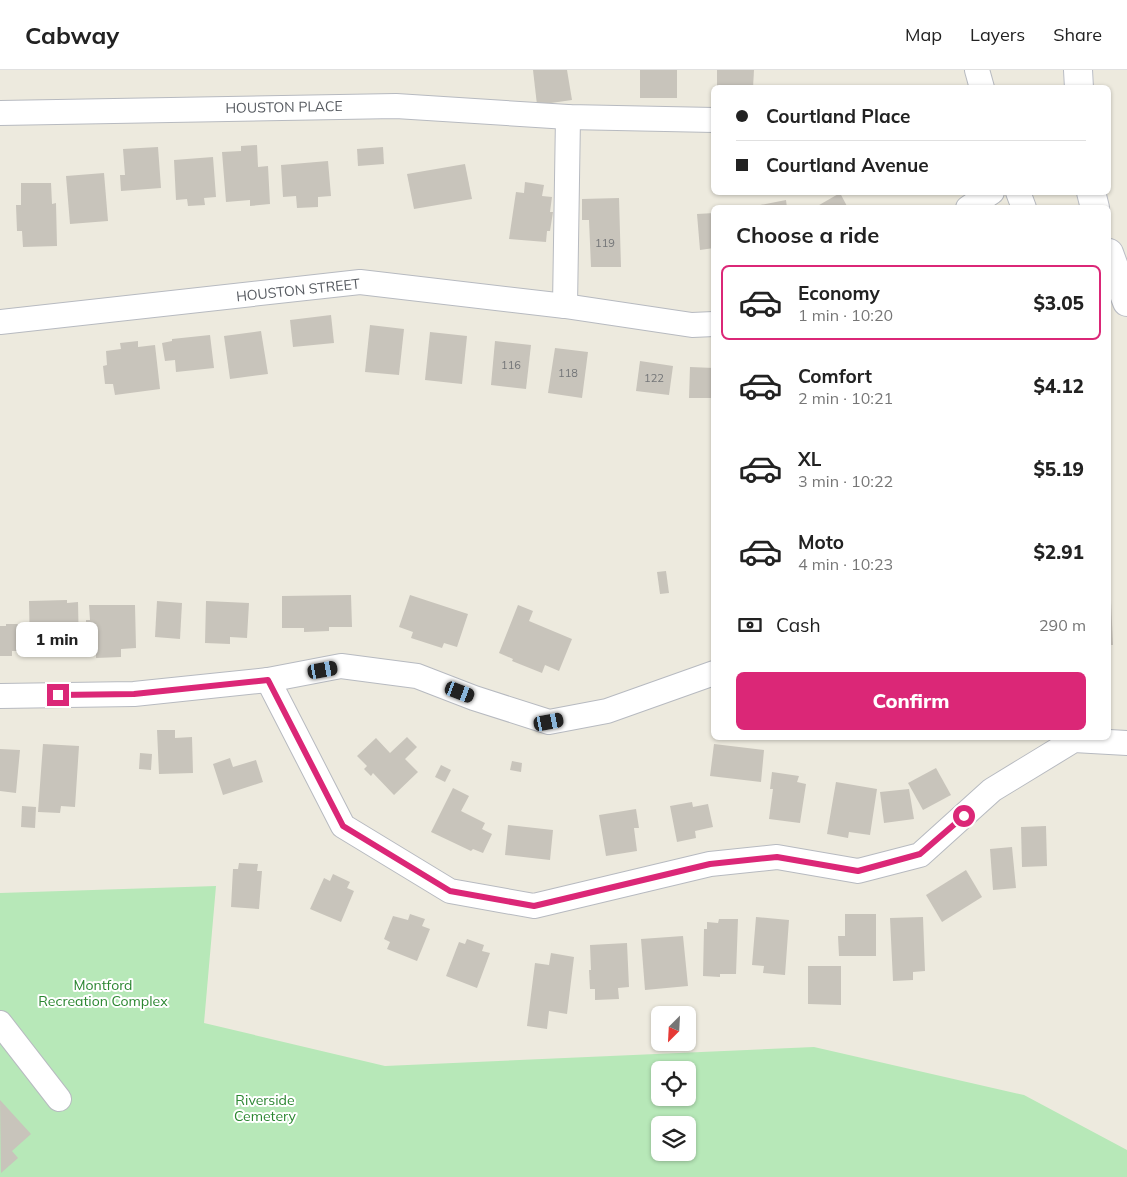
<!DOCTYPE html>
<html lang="en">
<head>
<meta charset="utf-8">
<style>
	:root { --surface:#fff; --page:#f2f2f2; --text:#222; --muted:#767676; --line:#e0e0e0; --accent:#db2777 }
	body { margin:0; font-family:Mulish,sans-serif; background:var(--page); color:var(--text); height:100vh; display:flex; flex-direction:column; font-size:19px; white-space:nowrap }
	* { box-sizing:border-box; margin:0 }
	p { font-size:16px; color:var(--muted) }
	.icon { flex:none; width:28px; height:28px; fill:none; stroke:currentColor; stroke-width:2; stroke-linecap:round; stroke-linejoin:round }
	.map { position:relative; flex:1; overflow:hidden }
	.side { position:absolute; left:711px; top:135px; width:400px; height:535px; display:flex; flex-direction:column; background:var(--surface); border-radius:8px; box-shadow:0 1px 4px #0004 }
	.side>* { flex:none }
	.hud { position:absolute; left:711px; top:15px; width:400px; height:110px; border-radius:8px; box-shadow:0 1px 4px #0004; display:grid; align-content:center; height:110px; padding:0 25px; background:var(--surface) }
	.needle { width:32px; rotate:204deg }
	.tools { position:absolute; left:651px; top:936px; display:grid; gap:10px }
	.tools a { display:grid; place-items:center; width:45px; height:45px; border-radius:8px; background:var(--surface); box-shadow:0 1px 4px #0004; font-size:25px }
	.end { position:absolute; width:22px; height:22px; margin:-11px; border:6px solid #db2777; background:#fff; box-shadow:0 0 0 2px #fff }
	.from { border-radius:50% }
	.bubble { position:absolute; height:35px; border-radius:8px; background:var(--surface); box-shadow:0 1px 4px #0004; font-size:16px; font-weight:800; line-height:35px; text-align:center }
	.car { position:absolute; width:15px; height:30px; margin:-15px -8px; border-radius:6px; box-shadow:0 0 4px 1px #0007; background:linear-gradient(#222 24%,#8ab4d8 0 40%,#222 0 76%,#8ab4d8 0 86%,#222 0) }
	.hud b { display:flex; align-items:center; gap:18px; height:48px; font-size:19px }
	.hud b+b { border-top:1px solid var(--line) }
	.hud i { width:12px; height:12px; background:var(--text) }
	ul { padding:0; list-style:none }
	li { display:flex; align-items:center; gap:15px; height:75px; margin:0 10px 8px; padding:0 15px; border:2px solid transparent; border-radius:8px }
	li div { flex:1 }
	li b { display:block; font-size:19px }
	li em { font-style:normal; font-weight:800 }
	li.selected { border-color:var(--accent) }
	li>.icon { width:45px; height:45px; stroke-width:1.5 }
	h2 { padding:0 25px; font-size:22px; line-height:60px }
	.pay { display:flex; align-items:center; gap:12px; height:55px; padding:0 25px; font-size:19px }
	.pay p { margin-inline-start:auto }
	.cta { display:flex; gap:10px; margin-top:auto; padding:10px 25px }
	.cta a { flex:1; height:58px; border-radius:8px; background:var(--accent); color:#fff; font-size:20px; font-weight:800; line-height:58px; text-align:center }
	header { display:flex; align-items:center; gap:30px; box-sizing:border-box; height:70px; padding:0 25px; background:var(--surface); border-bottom:1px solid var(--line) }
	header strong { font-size:24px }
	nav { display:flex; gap:28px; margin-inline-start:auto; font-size:18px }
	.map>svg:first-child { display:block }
</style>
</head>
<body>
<header>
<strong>Cabway</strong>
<nav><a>Map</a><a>Layers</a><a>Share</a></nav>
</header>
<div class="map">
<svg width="1127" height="1107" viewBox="0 0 1127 1107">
	<rect width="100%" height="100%" fill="#edeade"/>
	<path fill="#b7e8b8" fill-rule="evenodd" d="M216,816l-12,137 181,43 429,-19 210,48 103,55v27h-1127v-284zM660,1000h28v28h-28zM660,1055h28v27h-28z"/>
	<g fill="#c8c4bb">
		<path d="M533,0h34l5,30 -35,5z"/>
		<rect x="640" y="0" width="37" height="28"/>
		<path d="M717,0h37l-1,18h-36z"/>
		<path d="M257,75l1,22 10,-1 2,38 -20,2v-6l-24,2 -4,-50 19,-1v-5z"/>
		<path d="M158,77l3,41 -40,3 -1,-16h5l-2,-26z"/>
		<path d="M383,77l1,17 -26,2 -1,-17z"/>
		<path d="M213,87l3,40 -12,1 1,7 -17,1 -1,-7 -11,1 -2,-40z"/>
		<path d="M328,91l3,35 -13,1v10l-21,1 -1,-12 -13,1 -2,-32z"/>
		<path d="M465,94l7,35 -58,10 -7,-35z"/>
		<path d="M104,103l4,48 -38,3 -4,-48z"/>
		<path d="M525,112l19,3 -2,11 10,1 -2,15h3l-3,19h-3l-1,11 -37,-3 7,-47 8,1z"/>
		<path d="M21,113h30l1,21 4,-1 1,43 -34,1 -1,-16h-5l-1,-26h5z"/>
		<path d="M840,123l8,15h-34z"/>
		<path d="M619,128l2,69h-30l-2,-47h-7v-21z"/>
		<path d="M786,130l1,8h-36l-1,-1z"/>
		<path d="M714,143v35l-14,2 -3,-36z"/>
		<path d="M331,245l3,28 -41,4 -3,-27z"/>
		<path d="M370,255l34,4 -5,46 -34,-3z"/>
		<path d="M261,261l7,43 -38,5 -6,-43z"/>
		<path d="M430,262l37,4 -5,48 -37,-4z"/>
		<path d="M210,265l4,33 -38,4 -1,-12 -10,1 -3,-18 10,-2v-2z"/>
		<path d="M138,271v6l17,-2 5,44 -45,6 -2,-11h-8l-2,-18 4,-1 -1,-14 15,-2 -1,-6z"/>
		<path d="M495,271l36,4 -5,44 -35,-4z"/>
		<path d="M555,278l33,4 -6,46 -34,-5z"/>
		<path d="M640,291l33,5 -4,29 -33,-4z"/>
		<path d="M690,297l24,1v30h-25z"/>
		<path d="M666,501l3,22 -9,1 -3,-22z"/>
		<path d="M351,525l1,32h-23v4l-25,1v-4h-22v-32z"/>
		<path d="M410,525l58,19 -11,33 -13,-4 -2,5 -31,-10 2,-6 -14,-5z"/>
		<path d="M67,530v3l11,-1 1,48 -49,1 -1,-50z"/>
		<path d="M157,531l25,2 -2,36 -25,-2z"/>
		<path d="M206,531l43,2 -2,35 -17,-1v7l-25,-1z"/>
		<path d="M1109,531h2l2,44h-4z"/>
		<path d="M89,535h46l1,43 -15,1v8l-25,1v-17h-10v-21h4z"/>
		<path d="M518,535l15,6 -4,10 43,18 -13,32 -14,-6 -3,8 -30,-12 1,-2 -14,-6z"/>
		<path d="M6,554h12l1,27h-7v5h-12v-30h6z"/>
		<path d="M157,660h18v8l17,-1 1,36 -34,1z"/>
		<path d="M407,667l10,10 -12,12 13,13 -24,23 -21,-22 -2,3 -7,-7 3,-3 -10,-10 19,-18 14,15z"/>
		<path d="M43,674l36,2 -4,61 -14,-1 -1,7 -22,-1z"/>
		<path d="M714,674l50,6 -3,32 -51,-6z"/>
		<path d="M0,679l20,1 -4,43 -16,-2z"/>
		<path d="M140,683l12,1 -1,16 -12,-1z"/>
		<path d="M230,688l3,9 23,-7 7,22 -40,13 -10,-31z"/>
		<path d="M512,691l10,2 -1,9 -11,-2z"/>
		<path d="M441,695l10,5 -6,12 -10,-5z"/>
		<path d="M936,698l15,27 -28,15 -15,-27z"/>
		<path d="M772,702l27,4 -2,6 9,2 -6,39 -31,-4 4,-30h-3z"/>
		<path d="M836,712l41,7 -7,46 -21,-3 -1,6 -21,-4z"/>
		<path d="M453,718l16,8 -8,15 24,12 -3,6 10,5 -9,19 -10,-4 -2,2 -40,-19z"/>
		<path d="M909,719l5,30 -30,4 -4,-31z"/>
		<path d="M692,732l1,5 15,-3 5,23 -18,4 1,7 -19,4 -7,-36z"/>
		<path d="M22,736l14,1 -1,21 -14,-1z"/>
		<path d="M636,739l3,19h-5l3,23 -31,5 -7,-41z"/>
		<path d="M508,755l45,5 -3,30 -45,-5z"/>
		<path d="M1046,756l1,40 -25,1 -1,-40z"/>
		<path d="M1012,777l4,41 -23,2 -3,-41z"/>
		<path d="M239,793l19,1 -1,7h5l-3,38 -28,-2 2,-38h5z"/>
		<path d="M966,800l16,27 -40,25 -16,-27z"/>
		<path d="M333,804l17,8 -3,6 7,3 -13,31 -31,-13 14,-31 6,3z"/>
		<path d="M410,844l15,5 -3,7 8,3 -13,32 -30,-12 3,-7 -6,-3 9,-23 15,4z"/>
		<path d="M845,844h31v42h-37l-1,-20h7z"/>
		<path d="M756,847l33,3 -4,55 -22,-2 1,-7 -12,-1z"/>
		<path d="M923,847l2,54 -12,1v8l-20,1 -3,-63z"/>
		<path d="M719,849h19l-2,55h-16v3l-17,-1 1,-47h3v-7l11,1z"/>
		<path d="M683,866l5,50 -43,4 -4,-51z"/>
		<path d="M467,869l17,6 -2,6 8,2 -13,35 -31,-12 13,-34 6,2z"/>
		<path d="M627,873l2,44 -11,1 1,11 -24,1v-11h-5l-1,-19h2l-1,-25z"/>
		<path d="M551,883l23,4 -7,57 -18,-3 -2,18 -20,-3 8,-63 14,2z"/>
		<path d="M808,896h33v39l-33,-1z"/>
		<path d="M0,1030l31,34 -19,17 6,7 -17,15z"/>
	</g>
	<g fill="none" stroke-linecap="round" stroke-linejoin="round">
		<defs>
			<g id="street">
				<path d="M977,0l5,18"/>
				<path d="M0,43l396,-7 172,11 146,3"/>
				<path d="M1018,122l6,16"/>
				<path d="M968,138l24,-16"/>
				<path d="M565,236l3,-189"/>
				<path d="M0,252l360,-40 205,24 127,19 22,-1"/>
				<path d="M268,610l75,146 107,65 84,15 176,-42 67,-7 81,14 62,-16 72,-65 82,-50 53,3"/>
				<path d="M0,626l134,-2 134,-14 73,-14 76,10 57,22 75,24 58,-11 107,-38"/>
				<path d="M0,953l59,76"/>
			</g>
			<g id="secondary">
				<path d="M1078,0l1,18"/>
				<path d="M1091,122l4,16"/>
				<path d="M1109,183l18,49"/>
			</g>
		</defs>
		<use href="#street" stroke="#b7bac0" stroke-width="26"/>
		<use href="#secondary" stroke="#babdc5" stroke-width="30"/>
		<use href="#street" stroke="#fff" stroke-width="24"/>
		<use href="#secondary" stroke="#fff" stroke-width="28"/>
	</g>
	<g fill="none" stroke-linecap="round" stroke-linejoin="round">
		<path stroke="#db2777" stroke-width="6" d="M58,625l76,-1 134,-14 75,146 107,65 84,15 176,-42 67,-7 81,14 62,-17 44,-38"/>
	</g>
	<g text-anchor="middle" stroke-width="4" stroke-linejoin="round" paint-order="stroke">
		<g font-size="11" fill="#747678">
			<text x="605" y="177">119</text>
			<text x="511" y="299">116</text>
			<text x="568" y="307">118</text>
			<text x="654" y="312">122</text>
		</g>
		<g font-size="14" fill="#585c62" stroke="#fff">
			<text transform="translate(284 37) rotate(-1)" y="5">HOUSTON PLACE</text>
			<text transform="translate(298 220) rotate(-6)" y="5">HOUSTON STREET</text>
		</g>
		<g font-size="14" fill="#2b8631" stroke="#fff">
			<text x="103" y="920">Montford<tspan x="103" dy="16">Recreation Complex</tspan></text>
			<text x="265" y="1035">Riverside<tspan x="265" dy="16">Cemetery</tspan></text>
		</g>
	</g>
</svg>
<div class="tools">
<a><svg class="needle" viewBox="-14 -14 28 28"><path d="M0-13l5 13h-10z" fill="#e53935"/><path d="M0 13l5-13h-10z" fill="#767676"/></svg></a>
<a><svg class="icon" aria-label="locate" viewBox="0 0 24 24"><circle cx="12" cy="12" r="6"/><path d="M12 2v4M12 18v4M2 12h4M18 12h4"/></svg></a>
<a><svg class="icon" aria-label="layers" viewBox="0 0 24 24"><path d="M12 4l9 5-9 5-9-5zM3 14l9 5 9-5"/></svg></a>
</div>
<i class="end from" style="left:964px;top:746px"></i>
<i class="end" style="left:58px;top:625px"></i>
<div class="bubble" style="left:16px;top:552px;width:82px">1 min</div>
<i class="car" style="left:323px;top:600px;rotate:80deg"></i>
<i class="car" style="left:460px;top:622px;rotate:111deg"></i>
<i class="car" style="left:549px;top:652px;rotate:79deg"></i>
<div class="hud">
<b><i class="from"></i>Courtland Place</b>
<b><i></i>Courtland Avenue</b>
</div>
<section class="side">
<h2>Choose a ride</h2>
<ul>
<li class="selected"><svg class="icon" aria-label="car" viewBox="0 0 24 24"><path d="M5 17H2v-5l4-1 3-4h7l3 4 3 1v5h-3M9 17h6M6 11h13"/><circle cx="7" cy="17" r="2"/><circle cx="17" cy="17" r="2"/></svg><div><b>Economy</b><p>1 min · 10:20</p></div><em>$3.05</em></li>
<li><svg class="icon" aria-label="car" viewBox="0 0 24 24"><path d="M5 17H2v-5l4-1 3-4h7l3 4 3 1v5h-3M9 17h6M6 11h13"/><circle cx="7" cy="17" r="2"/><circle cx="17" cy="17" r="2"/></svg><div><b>Comfort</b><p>2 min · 10:21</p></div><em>$4.12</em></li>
<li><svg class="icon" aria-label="car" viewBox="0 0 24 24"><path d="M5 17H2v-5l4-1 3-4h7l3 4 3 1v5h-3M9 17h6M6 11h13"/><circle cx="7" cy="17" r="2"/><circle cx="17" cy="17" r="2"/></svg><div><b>XL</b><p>3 min · 10:22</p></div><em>$5.19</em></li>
<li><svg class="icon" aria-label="car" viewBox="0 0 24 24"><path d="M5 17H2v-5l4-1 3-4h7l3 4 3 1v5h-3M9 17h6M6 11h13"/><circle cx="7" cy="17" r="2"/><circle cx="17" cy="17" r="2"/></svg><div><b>Moto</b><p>4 min · 10:23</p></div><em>$2.91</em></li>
</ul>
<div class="pay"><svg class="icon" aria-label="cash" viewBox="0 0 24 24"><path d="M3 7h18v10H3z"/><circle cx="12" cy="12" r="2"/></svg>Cash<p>290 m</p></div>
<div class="cta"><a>Confirm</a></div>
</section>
</div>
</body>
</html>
